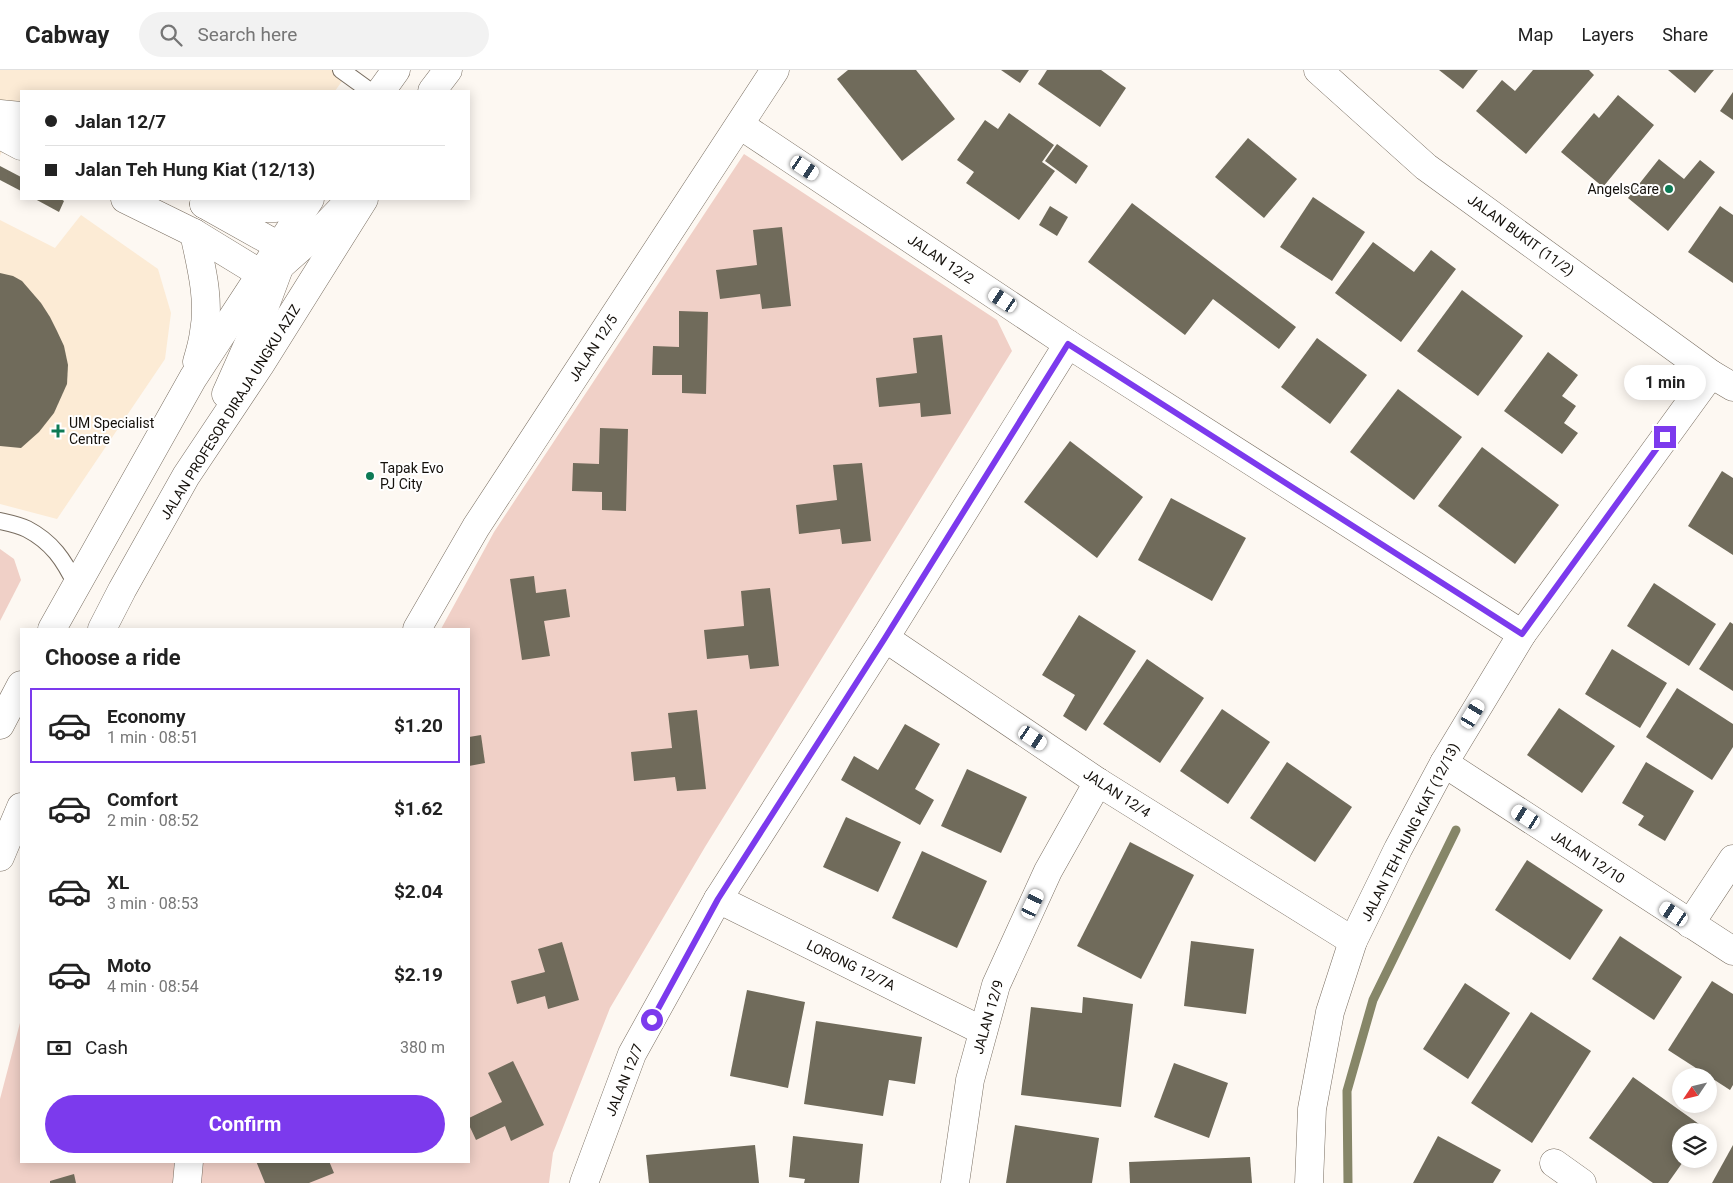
<!DOCTYPE html>
<html lang="en">
<head>
<meta charset="utf-8">
<style>
	:root { --surface:#fff; --page:#f2f2f2; --text:#222; --muted:#767676; --line:#e0e0e0; --accent:#7c3aed }
	body { margin:0; font-family:Roboto,sans-serif; background:var(--page); color:var(--text); height:100vh; display:flex; flex-direction:column; font-size:19px; white-space:nowrap }
	* { box-sizing:border-box; margin:0 }
	p { font-size:16px; color:var(--muted) }
	.icon { flex:none; width:28px; height:28px; fill:none; stroke:currentColor; stroke-width:2; stroke-linecap:round; stroke-linejoin:round }
	.map { position:relative; flex:1; overflow:hidden }
	.panel { position:absolute; left:20px; top:558px; width:450px; height:535px; display:flex; flex-direction:column; background:var(--surface); border-radius:0px; box-shadow:0 2px 12px #0003 }
	.panel>* { flex:none }
	.banner { position:absolute; left:20px; top:20px; width:450px; height:110px; border-radius:0px; box-shadow:0 2px 12px #0003; display:grid; align-content:center; height:110px; padding:0 25px; background:var(--surface) }
	.needle { width:32px; rotate:235deg }
	.fabs { position:absolute; left:1672px; top:998px; display:grid; gap:10px }
	.fabs a { display:grid; place-items:center; width:45px; height:45px; border-radius:50%; background:var(--surface); box-shadow:0 2px 12px #0003; font-size:25px }
	.end { position:absolute; width:22px; height:22px; margin:-11px; border:6px solid #7c3aed; background:#fff; box-shadow:0 0 0 2px #fff }
	.from { border-radius:50% }
	.bubble { position:absolute; height:35px; border-radius:18px; background:var(--surface); box-shadow:0 2px 12px #0003; font-size:16px; font-weight:700; line-height:35px; text-align:center }
	.car { position:absolute; width:15px; height:30px; margin:-15px -8px; border-radius:6px; box-shadow:0 0 4px 1px #0007; background:linear-gradient(#fff 24%,#345 0 40%,#fff 0 76%,#345 0 86%,#fff 0) }
	.banner b { display:flex; align-items:center; gap:18px; height:48px; font-size:19px }
	.banner b+b { border-top:1px solid var(--line) }
	.banner i { width:12px; height:12px; background:var(--text) }
	ul { padding:0; list-style:none }
	li { display:flex; align-items:center; gap:15px; height:75px; margin:0 10px 8px; padding:0 15px; border:2px solid transparent; border-radius:0px }
	li div { flex:1 }
	li b { display:block; font-size:19px }
	li em { font-style:normal; font-weight:700 }
	li.on { border-color:var(--accent) }
	li>.icon { width:45px; height:45px; stroke-width:1.5 }
	h2 { padding:0 25px; font-size:22px; line-height:60px }
	.pay { display:flex; align-items:center; gap:12px; height:55px; padding:0 25px; font-size:19px }
	.pay p { margin-inline-start:auto }
	.cta { display:flex; gap:10px; margin-top:auto; padding:10px 25px }
	.cta a { flex:1; height:58px; border-radius:30px; background:var(--accent); color:#fff; font-size:20px; font-weight:700; line-height:58px; text-align:center }
	header { display:flex; align-items:center; gap:30px; box-sizing:border-box; height:70px; padding:0 25px; background:var(--surface); border-bottom:1px solid var(--line) }
	header strong { font-size:24px }
	nav { display:flex; gap:28px; margin-inline-start:auto; font-size:18px }
	.search { width:350px; height:45px; background:var(--page); display:flex; align-items:center; gap:12px; box-sizing:border-box; padding:0 18px; border-radius:28px; color:var(--muted); font-size:19px }
	.map>svg:first-child { display:block }
</style>
</head>
<body>
<header>
<strong>Cabway</strong>
<div class="search"><svg class="icon" aria-label="search" viewBox="0 0 24 24"><circle cx="10" cy="10" r="6"/><path d="M15 15l6 6"/></svg>Search here</div>
<nav><a>Map</a><a>Layers</a><a>Share</a></nav>
</header>
<div class="map">
<svg width="1733" height="1113" viewBox="0 0 1733 1113">
	<rect width="100%" height="100%" fill="#fdf8f2"/>
	<g fill="#fcebd5">
		<path d="M0,0h350l-15,21h-314v18l-21,47z"/>
		<path d="M81,145l77,54 13,44 -6,46 -108,160 -57,-15v-284l55,28z"/>
	</g>
	<g fill="#f0d0c7">
		<path d="M744,84l253,166 15,31 -307,496 -95,161 -57,145 -4,30h-549v-84l21,-80v142h448v-532h-28l53,-97z"/>
		<path d="M0,479l14,10 7,21 -21,41z"/>
	</g>
	<g fill="none" stroke-linecap="round" stroke-linejoin="round">
		<path stroke="#868668" stroke-width="9" d="M1348,1113l-1,-92 26,-91 83,-170"/>
	</g>
	<g fill="#706b5b">
		<path d="M848,0h68l39,49 -53,42 -65,-82z"/>
		<path d="M1001,0h28l-9,13z"/>
		<path d="M1047,0h54l25,18 -26,39 -62,-43z"/>
		<path d="M1439,0h39l-15,19z"/>
		<path d="M1533,0h56l5,5 -68,79 -50,-43 26,-31 13,11z"/>
		<path d="M1668,0h46l-19,23z"/>
		<path d="M1733,22v28l-13,-9z"/>
		<path d="M1618,25l36,30 -51,62 -42,-35 33,-39 5,5z"/>
		<path d="M1009,43l45,32 -12,17 13,9 -36,49 -53,-37 8,-11 -17,-12 28,-40 13,9z"/>
		<path d="M1248,68l49,41 -33,39 -49,-41z"/>
		<path d="M1057,74l31,22 -12,18 -31,-23z"/>
		<path d="M1659,89l25,20 16,-19 15,12 -47,59 -40,-33z"/>
		<path d="M0,96l21,11v14l-21,-11z"/>
		<path d="M1313,127l52,35 -33,49 -52,-34z"/>
		<path d="M35,129h26l3,2 -5,11z"/>
		<path d="M1132,133l164,124 -17,22 -66,-50 -28,36 -97,-73z"/>
		<path d="M1050,136l18,11 -11,19 -18,-11z"/>
		<path d="M1720,136l13,9v68l-45,-31z"/>
		<path d="M782,157l9,79 -29,3 -2,-15 -40,5 -4,-29 41,-5 -4,-35z"/>
		<path d="M1373,172l41,30 17,-22 25,19 -55,73 -66,-49z"/>
		<path d="M0,203l13,3 9,5 19,22 9,14 7,14 7,15 4,19 -1,19 -13,29 -15,19 -18,16 -21,-2z"/>
		<path d="M1462,220l61,46 -45,60 -61,-45z"/>
		<path d="M679,241l29,1 -2,82 -24,-1v-18h-30l1,-29 26,1z"/>
		<path d="M942,265l9,79 -30,3 -1,-14 -41,4 -3,-29 41,-5 -4,-35z"/>
		<path d="M1317,268l50,37 -37,49 -49,-37z"/>
		<path d="M1548,282l30,23 -16,21 14,10 -12,17 14,10 -16,21 -58,-43z"/>
		<path d="M1398,319l64,48 -48,63 -64,-48z"/>
		<path d="M600,358l28,1 -2,82 -24,-1v-18l-30,-1 1,-28 26,1z"/>
		<path d="M1070,371l73,56 -46,61 -73,-56z"/>
		<path d="M1482,377l77,58 -44,59 -77,-58z"/>
		<path d="M862,393l9,78 -29,3 -2,-15 -41,5 -3,-29 41,-5 -4,-35z"/>
		<path d="M1722,401l11,7v77l-45,-29z"/>
		<path d="M1171,428l75,40 -34,63 -74,-41z"/>
		<path d="M534,506l2,17 30,-4 4,28 -26,4 6,35 -28,4 -12,-81z"/>
		<path d="M1654,513l62,41 -27,42 -62,-40z"/>
		<path d="M770,518l9,78 -29,3 -2,-14 -41,4 -3,-29 40,-4 -3,-35z"/>
		<path d="M1079,545l57,36 -50,80 -23,-15 12,-21 -33,-20z"/>
		<path d="M1730,552l3,2v67l-34,-22z"/>
		<path d="M1612,579l55,34 -27,45 -55,-34z"/>
		<path d="M1147,589l57,39 -44,65 -57,-39z"/>
		<path d="M1677,618l56,36v23l-21,33 -66,-43z"/>
		<path d="M1559,638l56,38 -33,47 -55,-38z"/>
		<path d="M1222,639l48,33 -42,62 -48,-33z"/>
		<path d="M697,640l9,79 -29,2 -2,-14 -41,4 -3,-29 41,-4 -4,-35z"/>
		<path d="M905,654l35,20 -25,45 19,11 -14,25 -79,-45 13,-24 24,14z"/>
		<path d="M481,665l4,28 -16,3v-29z"/>
		<path d="M1287,692l65,45 -37,55 -65,-44z"/>
		<path d="M1646,692l48,29 -29,50 -27,-16 6,-9 -22,-13z"/>
		<path d="M967,699l60,28 -26,56 -60,-27z"/>
		<path d="M846,747l55,25 -23,50 -55,-25z"/>
		<path d="M1130,772l64,33 -53,104 -64,-33z"/>
		<path d="M922,781l65,30 -30,67 -65,-30z"/>
		<path d="M1527,790l76,50 -33,50 -75,-50z"/>
		<path d="M1620,866l62,41 -28,43 -62,-41z"/>
		<path d="M1191,871l63,8 -8,65 -62,-8z"/>
		<path d="M562,872l17,58 -31,9 -3,-13 -28,8 -6,-23 34,-9 -7,-23z"/>
		<path d="M1712,911l21,13v91l-3,5 -62,-40z"/>
		<path d="M1465,913l45,30 -42,66 -45,-30z"/>
		<path d="M747,920l58,12 -17,86 -58,-12z"/>
		<path d="M1083,927l50,7 -12,103 -100,-12 10,-88 51,6z"/>
		<path d="M1531,942l60,39 -59,92 -61,-40z"/>
		<path d="M816,951l106,16 -7,47 -26,-4 -6,36 -79,-12z"/>
		<path d="M513,991l31,64 -33,16 -6,-15 -29,14 -7,-15v-7l33,-16 -14,-29z"/>
		<path d="M1174,993l54,20 -19,55 -55,-21z"/>
		<path d="M1633,1007l73,52 -2,2h-23v28h4l-17,24h-15l-64,-45z"/>
		<path d="M1015,1055l84,13 -7,45h-86z"/>
		<path d="M793,1066l70,8 -4,39h-55l1,-4 -16,-2z"/>
		<path d="M1438,1066l63,34 -8,13h-80z"/>
		<path d="M755,1075l4,38h-110l-3,-28z"/>
		<path d="M1733,1075v38h-21z"/>
		<path d="M1250,1087l2,26h-122l-1,-21z"/>
		<path d="M256,1091h39l1,2 5,-2h28l5,12 -25,10h-44z"/>
		<path d="M74,1104l2,9h-26v-2z"/>
	</g>
	<g fill="none" stroke-linecap="round" stroke-linejoin="round">
		<defs>
			<g id="lane">
				<path d="M341,0l29,21"/>
				<path d="M0,451c9,2 19,4 27,8 25,13 37,31 49,56"/>
			</g>
			<g id="street">
				<path d="M740,55l328,219 454,290"/>
				<path d="M417,559l59,-102 299,-457"/>
				<path d="M885,568l213,144 255,159"/>
				<path d="M1444,693l289,188"/>
				<path d="M718,829l265,132"/>
				<path d="M1690,854l43,-65"/>
				<path d="M1554,1093l28,20"/>
				<path d="M187,1113l2,-22"/>
				<path d="M584,1113l48,-129 86,-155 167,-261 183,-294"/>
				<path d="M955,1113l15,-103 26,-95 52,-114 50,-89"/>
			</g>
			<g id="secondary">
				<path d="M1318,0l108,97 285,207 22,13"/>
				<path d="M0,44l21,2"/>
				<path d="M0,65l21,11"/>
				<path d="M125,129l69,34 67,41"/>
				<path d="M204,134l75,42"/>
				<path d="M1309,1113l3,-74 18,-97 23,-71 45,-92 46,-86 78,-129 189,-260"/>
			</g>
			<g id="primary">
				<path d="M381,21l15,-21"/>
				<path d="M432,21l16,-21"/>
				<path d="M204,134l34,4h38l14,-9"/>
				<path d="M194,163c7,33 16,66 10,99 -1,10 -4,20 -7,30"/>
				<path d="M274,198l6,-2 45,-40 23,-24"/>
				<path d="M226,324l37,-83 16,-43"/>
				<path d="M52,559l141,-251 117,-179"/>
				<path d="M102,559l20,-39 64,-114 74,-111 104,-166"/>
				<path d="M0,655l21,-40"/>
				<path d="M0,787l21,-50"/>
			</g>
		</defs>
		<use href="#lane" stroke="#786d60" stroke-width="18"/>
		<use href="#street" stroke="#786d60" stroke-width="29"/>
		<use href="#secondary" stroke="#786d60" stroke-width="29"/>
		<use href="#primary" stroke="#786d60" stroke-width="29"/>
		<use href="#lane" stroke="#fff" stroke-width="16"/>
		<use href="#street" stroke="#fff" stroke-width="28"/>
		<use href="#secondary" stroke="#fff" stroke-width="28"/>
		<use href="#primary" stroke="#fff" stroke-width="28"/>
	</g>
	<g fill="none" stroke-linecap="round" stroke-linejoin="round">
		<path stroke="#7c3aed" stroke-width="6" d="M652,950l66,-121 167,-261 183,-294 454,290 143,-197"/>
	</g>
	<g fill="#0d7a55" stroke="#fff" stroke-width="2">
		<circle cx="1669" cy="119" r="5"/>
		<path d="M55.5 353.5h5v5h5v5h-5v5h-5v-5h-5v-5h5z"/>
		<circle cx="370" cy="406" r="5"/>
	</g>
	<g text-anchor="middle" stroke-width="4" stroke-linejoin="round" paint-order="stroke">
		<g font-size="14" fill="#14100b" stroke="#fff" text-anchor="start">
			<text x="1659" y="124" text-anchor="end">AngelsCare</text>
			<text x="69" y="358">UM Specialist<tspan x="69" dy="16">Centre</tspan></text>
			<text x="380" y="403">Tapak Evo<tspan x="380" dy="16">PJ City</tspan></text>
		</g>
		<g font-size="14" fill="#14100b" stroke="#fff">
			<text transform="translate(1521 165) rotate(36)" y="5">JALAN BUKIT (11/2)</text>
			<text transform="translate(941 189) rotate(34)" y="5">JALAN 12/2</text>
			<text transform="translate(593 278) rotate(-57)" y="5">JALAN 12/5</text>
			<text transform="translate(230 342) rotate(-58)" y="5">JALAN PROFESOR DIRAJA UNGKU AZIZ</text>
			<text transform="translate(1117 723) rotate(33)" y="5">JALAN 12/4</text>
			<text transform="translate(1410 762) rotate(-63)" y="5">JALAN TEH HUNG KIAT (12/13)</text>
			<text transform="translate(1588 787) rotate(33)" y="5">JALAN 12/10</text>
			<text transform="translate(851 895) rotate(26)" y="5">LORONG 12/7A</text>
			<text transform="translate(988 947) rotate(-74)" y="5">JALAN 12/9</text>
			<text transform="translate(624 1010) rotate(-68)" y="5">JALAN 12/7</text>
		</g>
	</g>
</svg>
<div class="fabs">
<a><svg class="needle" viewBox="-14 -14 28 28"><path d="M0-13l5 13h-10z" fill="#e53935"/><path d="M0 13l5-13h-10z" fill="#767676"/></svg></a>
<a><svg class="icon" aria-label="layers" viewBox="0 0 24 24"><path d="M12 4l9 5-9 5-9-5zM3 14l9 5 9-5"/></svg></a>
</div>
<i class="end from" style="left:652px;top:950px"></i>
<i class="end" style="left:1665px;top:367px"></i>
<div class="bubble" style="left:1624px;top:295px;width:82px">1 min</div>
<i class="car" style="left:805px;top:98px;rotate:124deg"></i>
<i class="car" style="left:1003px;top:230px;rotate:304deg"></i>
<i class="car" style="left:1473px;top:644px;rotate:31deg"></i>
<i class="car" style="left:1033px;top:668px;rotate:124deg"></i>
<i class="car" style="left:1526px;top:747px;rotate:303deg"></i>
<i class="car" style="left:1033px;top:834px;rotate:25deg"></i>
<i class="car" style="left:1674px;top:844px;rotate:304deg"></i>
<div class="banner">
<b><i class="from"></i>Jalan 12/7</b>
<b><i></i>Jalan Teh Hung Kiat (12/13)</b>
</div>
<section class="panel">
<h2>Choose a ride</h2>
<ul>
<li class="on"><svg class="icon" aria-label="car" viewBox="0 0 24 24"><path d="M5 17H2v-5l4-1 3-4h7l3 4 3 1v5h-3M9 17h6M6 11h13"/><circle cx="7" cy="17" r="2"/><circle cx="17" cy="17" r="2"/></svg><div><b>Economy</b><p>1 min · 08:51</p></div><em>$1.20</em></li>
<li><svg class="icon" aria-label="car" viewBox="0 0 24 24"><path d="M5 17H2v-5l4-1 3-4h7l3 4 3 1v5h-3M9 17h6M6 11h13"/><circle cx="7" cy="17" r="2"/><circle cx="17" cy="17" r="2"/></svg><div><b>Comfort</b><p>2 min · 08:52</p></div><em>$1.62</em></li>
<li><svg class="icon" aria-label="car" viewBox="0 0 24 24"><path d="M5 17H2v-5l4-1 3-4h7l3 4 3 1v5h-3M9 17h6M6 11h13"/><circle cx="7" cy="17" r="2"/><circle cx="17" cy="17" r="2"/></svg><div><b>XL</b><p>3 min · 08:53</p></div><em>$2.04</em></li>
<li><svg class="icon" aria-label="car" viewBox="0 0 24 24"><path d="M5 17H2v-5l4-1 3-4h7l3 4 3 1v5h-3M9 17h6M6 11h13"/><circle cx="7" cy="17" r="2"/><circle cx="17" cy="17" r="2"/></svg><div><b>Moto</b><p>4 min · 08:54</p></div><em>$2.19</em></li>
</ul>
<div class="pay"><svg class="icon" aria-label="cash" viewBox="0 0 24 24"><path d="M3 7h18v10H3z"/><circle cx="12" cy="12" r="2"/></svg>Cash<p>380 m</p></div>
<div class="cta"><a>Confirm</a></div>
</section>
</div>
</body>
</html>
